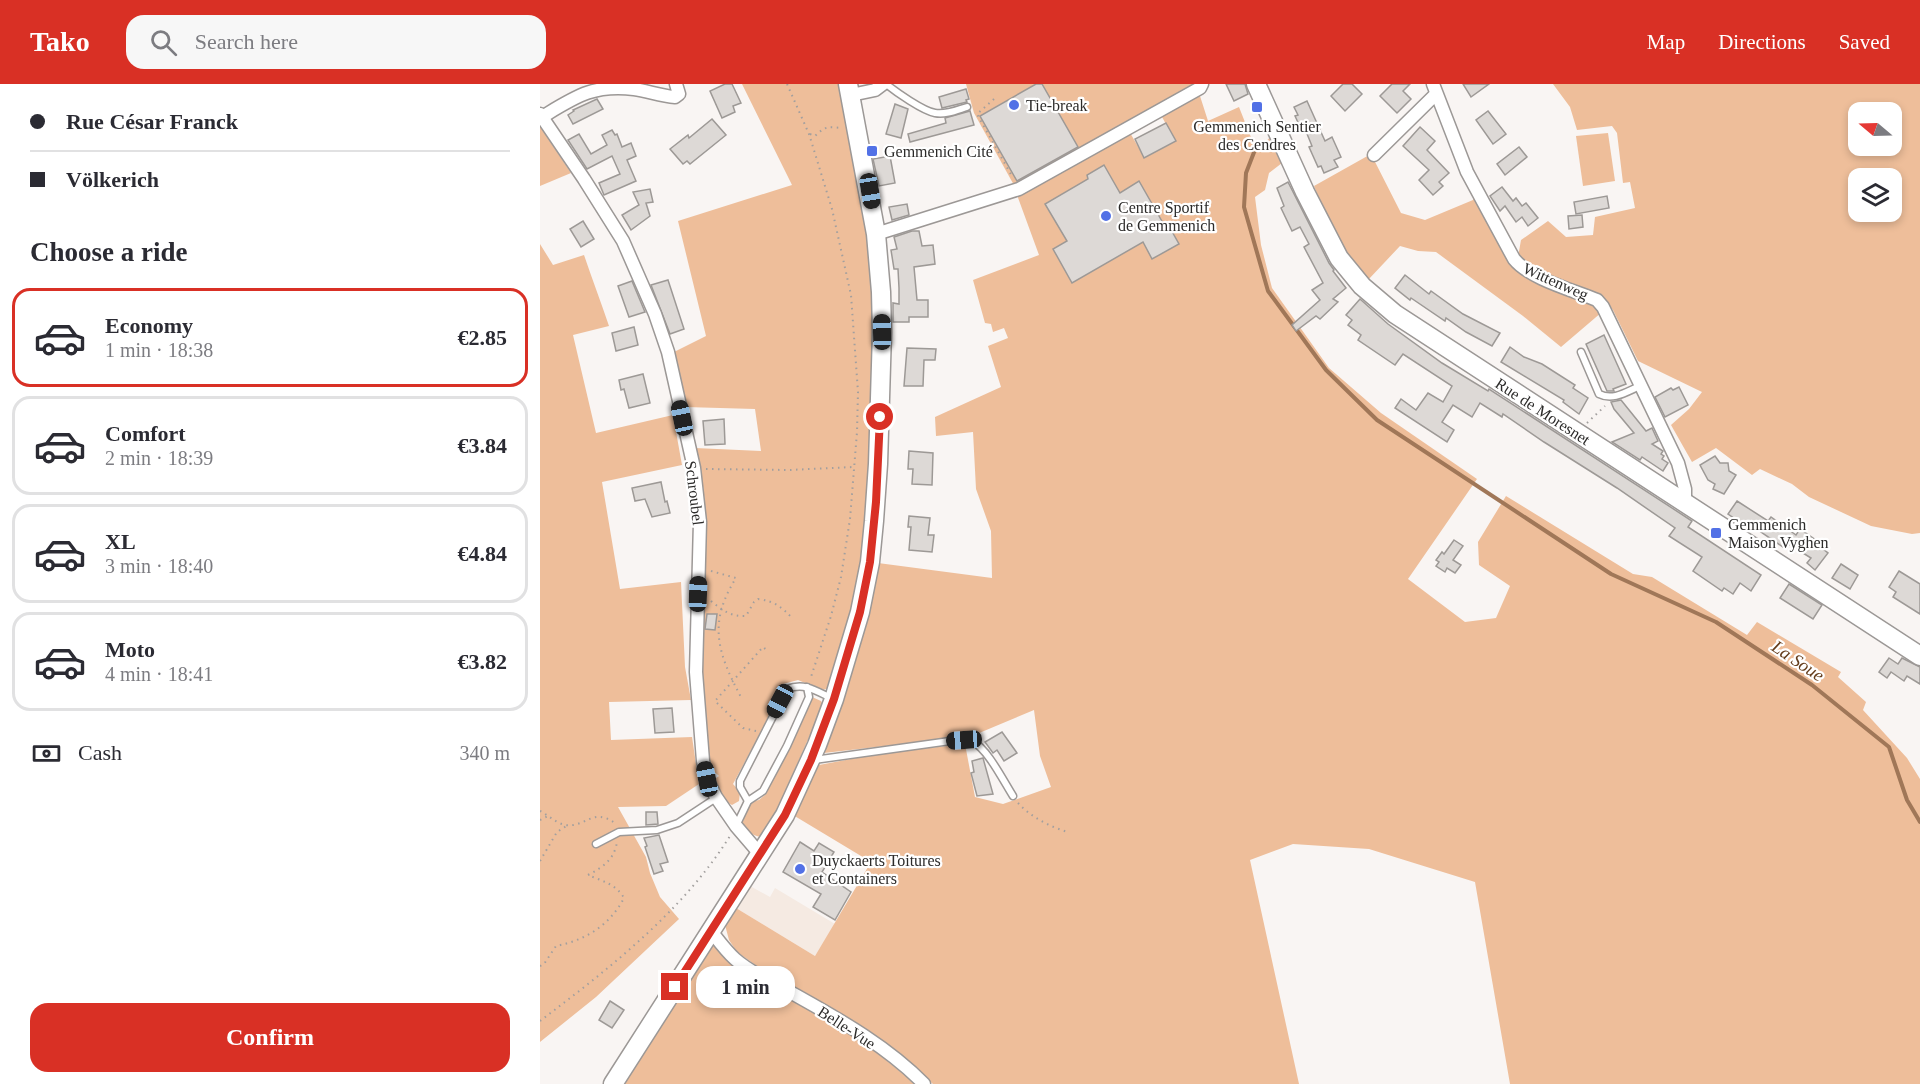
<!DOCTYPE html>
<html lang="en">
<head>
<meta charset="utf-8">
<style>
	:root { --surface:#fff; --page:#f7f7f7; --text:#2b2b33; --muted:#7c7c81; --line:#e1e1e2; --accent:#d93025 }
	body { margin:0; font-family:Georgia,serif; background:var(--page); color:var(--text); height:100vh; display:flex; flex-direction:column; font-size:22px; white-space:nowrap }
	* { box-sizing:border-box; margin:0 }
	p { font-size:20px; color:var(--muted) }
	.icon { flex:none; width:33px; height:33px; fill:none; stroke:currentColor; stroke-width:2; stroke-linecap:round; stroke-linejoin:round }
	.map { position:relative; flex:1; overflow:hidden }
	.drawer { display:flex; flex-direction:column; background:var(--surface); width:540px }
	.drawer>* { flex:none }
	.guide { display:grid; align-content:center; height:132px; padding:0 30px; background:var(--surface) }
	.needle { width:39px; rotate:289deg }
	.fabs { position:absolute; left:1308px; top:18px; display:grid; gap:12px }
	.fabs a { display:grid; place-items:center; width:54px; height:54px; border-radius:12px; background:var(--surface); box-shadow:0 3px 9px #0003; font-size:30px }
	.end { position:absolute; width:27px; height:27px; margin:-14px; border:8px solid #d93025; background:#fff; box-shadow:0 0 0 3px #fff }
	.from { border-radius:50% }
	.bubble { position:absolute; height:42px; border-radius:18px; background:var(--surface); box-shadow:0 3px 9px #0003; font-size:20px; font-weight:700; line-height:42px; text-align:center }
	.car { position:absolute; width:18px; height:36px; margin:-18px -9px; border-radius:8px; box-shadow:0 0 4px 2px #0007; background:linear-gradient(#222 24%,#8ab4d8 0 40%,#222 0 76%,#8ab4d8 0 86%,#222 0) }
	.guide b { display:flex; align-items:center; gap:21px; height:57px; font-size:22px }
	.guide b+b { border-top:2px solid var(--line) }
	.guide i { width:15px; height:15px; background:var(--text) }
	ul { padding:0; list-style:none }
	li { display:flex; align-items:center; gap:18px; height:99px; margin:0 12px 9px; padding:0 18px; border:3px solid var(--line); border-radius:18px }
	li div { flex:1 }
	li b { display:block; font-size:22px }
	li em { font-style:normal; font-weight:700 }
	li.current { border-color:var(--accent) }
	li>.icon { width:54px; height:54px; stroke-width:1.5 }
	h2 { padding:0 30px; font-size:27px; line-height:72px }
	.pay { display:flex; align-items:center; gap:15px; height:66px; padding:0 30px; font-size:22px }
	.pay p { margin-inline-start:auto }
	.action { display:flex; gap:12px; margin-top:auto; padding:12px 30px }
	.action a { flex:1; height:69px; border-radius:18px; background:var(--accent); color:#fff; font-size:24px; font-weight:700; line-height:69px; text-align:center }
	header { display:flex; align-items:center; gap:36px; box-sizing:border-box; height:84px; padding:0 30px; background:var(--accent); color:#fff }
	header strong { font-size:28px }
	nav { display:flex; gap:33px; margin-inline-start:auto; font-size:21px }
	.search { width:420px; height:54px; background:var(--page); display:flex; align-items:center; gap:15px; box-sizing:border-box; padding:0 21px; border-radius:18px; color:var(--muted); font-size:22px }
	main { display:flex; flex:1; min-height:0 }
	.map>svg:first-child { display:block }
</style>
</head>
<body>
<header>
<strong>Tako</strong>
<div class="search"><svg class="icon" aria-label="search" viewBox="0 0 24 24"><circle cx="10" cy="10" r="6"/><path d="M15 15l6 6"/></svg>Search here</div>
<nav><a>Map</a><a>Directions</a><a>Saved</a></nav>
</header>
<main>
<section class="drawer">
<div class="guide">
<b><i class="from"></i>Rue César Franck</b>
<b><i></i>Völkerich</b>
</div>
<h2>Choose a ride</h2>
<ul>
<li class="current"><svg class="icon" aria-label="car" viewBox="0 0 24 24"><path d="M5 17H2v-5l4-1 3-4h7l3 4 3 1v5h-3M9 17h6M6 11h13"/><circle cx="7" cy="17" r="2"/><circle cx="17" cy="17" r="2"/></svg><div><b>Economy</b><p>1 min · 18:38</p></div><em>€2.85</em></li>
<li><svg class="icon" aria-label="car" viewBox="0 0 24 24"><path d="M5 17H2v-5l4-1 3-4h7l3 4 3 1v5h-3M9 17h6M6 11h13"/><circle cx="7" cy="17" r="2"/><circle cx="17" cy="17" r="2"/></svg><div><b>Comfort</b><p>2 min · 18:39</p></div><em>€3.84</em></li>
<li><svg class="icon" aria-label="car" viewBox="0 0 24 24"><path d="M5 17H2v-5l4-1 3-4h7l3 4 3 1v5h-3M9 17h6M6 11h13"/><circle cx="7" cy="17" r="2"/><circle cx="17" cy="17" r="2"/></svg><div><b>XL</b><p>3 min · 18:40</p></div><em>€4.84</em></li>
<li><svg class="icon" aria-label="car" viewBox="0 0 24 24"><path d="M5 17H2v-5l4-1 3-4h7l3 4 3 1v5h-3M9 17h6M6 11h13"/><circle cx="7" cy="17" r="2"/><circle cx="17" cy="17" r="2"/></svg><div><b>Moto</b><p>4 min · 18:41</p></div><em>€3.82</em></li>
</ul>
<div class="pay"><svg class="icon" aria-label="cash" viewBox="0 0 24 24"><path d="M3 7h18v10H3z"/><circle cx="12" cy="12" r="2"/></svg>Cash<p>340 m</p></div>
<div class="action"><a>Confirm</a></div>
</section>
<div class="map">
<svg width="1380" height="1000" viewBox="0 0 1380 1000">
	<rect width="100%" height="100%" fill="#f9f5f3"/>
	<path fill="#f5eae2" d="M210,802l20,11 5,-9 60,36 -20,32 -79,-48z"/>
	<g fill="#eebe9a" fill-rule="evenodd">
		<path d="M202,0h99l21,111 11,99 2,80 -13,201 -31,113 -9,2 -24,-10 -15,4 -21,46 -29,54 7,8 -1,9 -7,4 -7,-4 -13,-20 7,-5 -10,-9c-4,-50 -9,-100 -7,-151 2,-58 10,-111 -7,-168l66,3 -6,-42 -70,-2 -11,-55 32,-16 -28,-115 114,-36z"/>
		<path d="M426,0h230l-181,103 -41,-74z"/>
		<path d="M1013,0h367v449l-8,1 -41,-8 -62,-29 -17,-13 -32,-15 -8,6 -36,-27 -24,14 -21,-37 18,-16 13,-17 -64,-31 -25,-51 -7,-9 -12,-7 -58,-22 -18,-15 3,-17 27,-19 18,16 27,-2 2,-18 40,-9 -5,-26 -7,1 -6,-50 -5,-7 -35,4 -7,-23zM1318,28h34v34h-34zM1318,94h34v34h-34z"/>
		<path d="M660,12l8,25 31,-14 13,33 10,6 9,-10 11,27 -13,10 -4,17 -10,7 6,48 11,43 57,80 52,45 96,66 -69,100 57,43 31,-4 14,-32 -31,-21 -1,-23 28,-46 127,78 19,3 95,58 10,-13 84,50 -3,5 28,25 -3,8 44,48 13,21v305h-410l-35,-202 -106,-33 -76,-5 -43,16 49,224h-366l-48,-39 -121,-74 -27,-19 -8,-12 -4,-15 11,-17 79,48 56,-94 -78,-47 26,-50 64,-12 82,-9 10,53 28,7 48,-17 -11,-31 -6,-46 -62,26 -148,17 40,-130 14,-60 114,15 -1,-47 -15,-42 -3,-57 -37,4 -1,-19 66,-30 -13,-41 20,-8 -4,-10 -11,4 -2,-8 -6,-1 -12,-43 66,-25 -22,-60 112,-64 15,26 31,-16 -14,-26z"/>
		<path d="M0,42l31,47 -31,13z"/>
		<path d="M1068,49l7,48 -32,5 -7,-50z"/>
		<path d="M831,70l30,59 24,7 48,-20 1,-4 34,59 82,43 12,14 -41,35 -38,-31 -87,-64 -18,-1 -18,-5 -32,34c-26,-29 -39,-58 -54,-94z"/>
		<path d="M0,160l13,21 31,-10c8,24 17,47 25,71l-36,9 23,98 77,-18 9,50 -80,17 18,107 61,-7 4,85 6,33 -82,2 2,38 81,-3 7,47 -33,22 -48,1 28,50 4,16 10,24 19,22 -83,78 -56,45z"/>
		<path d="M272,613l9,4 2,4 -34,78 -6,22 -22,32c-10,-2 -13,-5 -19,-13l8,-22 9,-2 7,-6z"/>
		<path d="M172,858c69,45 141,88 203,142h-293z"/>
	</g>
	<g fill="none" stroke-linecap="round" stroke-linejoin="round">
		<path stroke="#a07758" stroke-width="4" d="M718,58l-12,31 -2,34 24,84 58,79 51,50 234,154 105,48 96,63 77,62 18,53 13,22"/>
	</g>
	<g fill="#ddd9d6" stroke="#9d9996" stroke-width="1.5">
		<path d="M185,0h7l9,19 -8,3 2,6 -13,6 -12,-27z"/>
		<path d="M496,0h6l36,63 -61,34 -37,-65z"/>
		<path d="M686,0h19l3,10 -14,7z"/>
		<path d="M803,0h9l10,10 -17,17 -14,-15z"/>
		<path d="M852,0h18l-7,7 8,8 -14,14 -17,-17z"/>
		<path d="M923,0h26l-18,13z"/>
		<path d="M426,5l3,10 -3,1 1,2 -25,6 -3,-11z"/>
		<path d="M57,15l6,10 -30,15 -5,-9 6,-4 -1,-1z"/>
		<path d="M767,17l18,40 7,-4 9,20 -7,3 4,7 -14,6 -3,-7 -3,1 -9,-20 3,-1 -7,-17 -3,2 -7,-15 3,-1 -4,-8z"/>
		<path d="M355,20l13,5 -7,29 -15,-4z"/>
		<path d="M430,27l4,14 -64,17 -2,-8 38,-11 -1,-5z"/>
		<path d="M948,27l18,23 -13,10 -17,-24z"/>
		<path d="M172,35l14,16 -36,29 -3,-3 -4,3 -13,-15 18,-14 1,3z"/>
		<path d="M626,39l10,18 -32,17 -9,-19z"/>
		<path d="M880,43l15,14 -8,9 22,23 -10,9 4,4 -10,9 -14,-15 10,-10 -26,-24z"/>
		<path d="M72,46l3,5 2,-1 5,13 9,-4 5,13 -9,4 9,21 -32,14 -5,-12 21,-9 -8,-18 -25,13 -19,-29 11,-6 12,20 16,-9 -5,-10z"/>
		<path d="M979,63l8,10 -22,18 -8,-11z"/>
		<path d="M350,72l5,27 -16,3 -6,-27z"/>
		<path d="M564,81l16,28 19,-12 28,49 3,-2 9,16 -27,15 -9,-17 -71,41 -19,-34 14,-8 -22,-37 43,-25 -1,-4z"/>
		<path d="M748,98l41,81 5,7 -1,1 13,17 -13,11 5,3 -18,17 -4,-3 -20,15 -4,-6 28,-25 -8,-10 11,-7 -19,-36 5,-3 -9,-17 -8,4 -11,-23 3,-2 -7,-18z"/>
		<path d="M962,103l11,14 3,-3 6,8 4,-3 12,15 -10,8 -6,-9 -6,5 -11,-16 -5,5 -10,-15z"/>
		<path d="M110,105l3,13 -7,1 4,13 -19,14 -9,-15 17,-10 -6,-13z"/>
		<path d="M1067,112l2,12 -33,6 -2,-12z"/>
		<path d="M367,120l2,11 -17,5 -3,-13z"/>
		<path d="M1042,131l1,12 -14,2 -1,-13z"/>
		<path d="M43,137l11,18 -13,8 -11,-18z"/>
		<path d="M372,147h7l3,15 11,-1 2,19 -21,3 3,33h11v17h-19v5h-16v-19l6,1v-16l-1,-19h-4l-3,-19 6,-1 -3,-12z"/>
		<path d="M865,191l24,19 2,-3 32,23 37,19 -8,13 -26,-14 -20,-14 -1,3 -34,-23 -1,2 -15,-12z"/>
		<path d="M128,196l16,49 -14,5 -19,-49z"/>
		<path d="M92,197l13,31 -16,5 -11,-31z"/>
		<path d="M820,215l28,25 54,39 46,28 1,-2 203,132 -4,6 73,48 -10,16 -11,-8 -7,11 -9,-6 -2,3 -29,-20 9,-14 -33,-21 6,-8 -58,-40 -73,-46 -41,-28 -1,3 -22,-14 -8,14 -19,-12 -11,17 12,8 -7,12 -52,-34 6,-9 15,11 12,-17 15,9 9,-16 -49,-32 -8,11 -37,-25 3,-5 -13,-10 4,-5 -6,-5z"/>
		<path d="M94,243l4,18 -22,6 -4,-18z"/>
		<path d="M1064,251l22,49 -13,5 1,2h-7l-21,-47z"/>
		<path d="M970,263l14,10 18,7 33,21 -2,3 15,10 -9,16 -16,-12 1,-2 -63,-38z"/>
		<path d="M367,264l29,1 -1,11h-11l-1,26h-19z"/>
		<path d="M103,290l7,29 -21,5 -5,-19 -3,1 -2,-10z"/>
		<path d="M1139,303l9,18 -23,12 -10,-20 16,-9 2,2z"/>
		<path d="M1081,316l25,31 6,-3 6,13 -6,3 11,7 -2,3 3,2 -2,3 6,4 -5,8 -21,-14 -2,3 -28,-18 22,-9 -20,-24 -3,-7z"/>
		<path d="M184,335l1,25 -20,1 -2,-24z"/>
		<path d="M369,367l24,2 -1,32 -20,-1 1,-15h-5z"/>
		<path d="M1175,372l5,7h8l1,8 7,4 -12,19 -11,-5 2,-5 -7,-4 -8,-15z"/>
		<path d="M121,398l4,20 2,-1 3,12 -18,4 -7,-18 -10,2 -3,-13z"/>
		<path d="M1197,417l31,20 3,-4 25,18 4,-6 16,11 -2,2 14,11 -13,17 -8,-7 4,-5 -24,-15 -4,4 -34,-23 -2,3 -19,-13z"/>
		<path d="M369,432l21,2 -2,17h6l-2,17 -23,-2 2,-23h-3z"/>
		<path d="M914,456l9,6 -10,14 8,5 -6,8 -8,-5 -2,4 -9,-6 3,-4 -3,-2 6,-8 2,2z"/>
		<path d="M1301,480l17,11 -8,14 -18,-11z"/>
		<path d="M1359,487l21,13v30l-27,-17 3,-5 -7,-5z"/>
		<path d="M1249,500l33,21 -9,14 -33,-21z"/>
		<path d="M167,530h10l-2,16 -10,-1z"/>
		<path d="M1349,574l9,6 4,-6 18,9v17l-13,-8 -3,5 -13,-9 -4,6 -8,-6z"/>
		<path d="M132,624l2,24 -19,1 -2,-24z"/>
		<path d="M462,648l15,21 -13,8 -7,-11 -4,3 -8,-11z"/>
		<path d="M443,674l10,36 -16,2 -6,-23 3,-1 -2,-11z"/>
		<path d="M106,728h11l1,12 -12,1z"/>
		<path d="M119,751l9,27 -8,2 3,7 -9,3 -9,-27 2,-1 -3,-8z"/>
		<path d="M260,758l14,9 5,-8 15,9 -12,20 29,20 -16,28 -22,-13 8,-13 -38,-22z"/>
		<path d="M70,917l14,9 -12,18 -13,-8z"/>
	</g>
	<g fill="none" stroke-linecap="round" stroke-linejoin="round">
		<defs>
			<g id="lane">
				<path d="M346,0c10,8 37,27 49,29 11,2 22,-3 32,-6"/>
				<path d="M1041,268l18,42c14,7 27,-2 41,-8"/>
				<path d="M274,676l136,-19c7,-1 16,-2 23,1 14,6 31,40 40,54"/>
				<path d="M208,717l-8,-14v-6l47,-92c18,-7 29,2 46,10"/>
				<path d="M196,742l12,-25 15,-10 24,-45 22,-49 -2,-10"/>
				<path d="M56,760l23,-12 38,-2 21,-7 38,-25"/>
			</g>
			<g id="street">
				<path d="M893,0l34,88 47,87c16,20 59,31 83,41l6,7 75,156 7,26v13"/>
				<path d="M311,11l24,-5 8,-6"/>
				<path d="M0,30l44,65 39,62 32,73 13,38 26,116 6,54 -4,150 7,89 4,18 9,18 20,29 24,28"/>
				<path d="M2,33c33,-20 51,-33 92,-28 14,2 27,7 41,8l4,-3 -3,-10"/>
				<path d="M834,71l62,-61"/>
				<path d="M336,150l143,-45 181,-101 2,-4"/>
				<path d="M171,847c7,9 15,20 24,28 18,16 43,26 64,38 43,24 90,51 125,87"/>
			</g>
			<g id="secondary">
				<path d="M716,0l49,108 34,66 23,28 33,28 525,342"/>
				<path d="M73,1000l172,-269 32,-70 17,-46 26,-87 10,-50 4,-41 4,-57 4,-132 -1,-40 -5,-58 -28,-150"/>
			</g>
		</defs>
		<use href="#lane" stroke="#9c9896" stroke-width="9"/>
		<use href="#street" stroke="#9c9896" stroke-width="15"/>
		<use href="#secondary" stroke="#9c9896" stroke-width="21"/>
		<g stroke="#a29f9e" stroke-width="2" stroke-dasharray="1.5 4.5" stroke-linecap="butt">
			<path d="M247,0l22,50 23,75 19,86 7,97 -1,40 -7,87 -9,58 -10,39 -21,64"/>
			<path d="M454,15l-17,15 36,64"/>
			<path d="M270,50l5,2c11,-11 14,-9 27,-8"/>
			<path d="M1047,339l18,-17"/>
			<path d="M166,385l83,1 64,-3"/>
			<path d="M171,487l25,7c-29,46 -18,76 6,121"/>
			<path d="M171,517c11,9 20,16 35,15l8,-14 4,-3c16,2 24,8 35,20"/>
			<path d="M216,647l-13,-3 -28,-27 48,-54 5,4"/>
			<path d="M478,719c13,14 32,24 50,29"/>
			<path d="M0,727c8,4 16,12 25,14 21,3 27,-18 50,-2"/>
			<path d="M0,736l8,-4"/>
			<path d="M0,777l17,-29 11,-7"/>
			<path d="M0,882l4,-2 12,-18c30,-6 54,-21 68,-48 -8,-14 -22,-17 -36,-23 15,-8 26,-15 29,-33"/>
			<path d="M0,937c70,-53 143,-110 190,-185"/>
		</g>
		<use href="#lane" stroke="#fff" stroke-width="6"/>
		<use href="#street" stroke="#fff" stroke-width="12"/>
		<use href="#secondary" stroke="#fff" stroke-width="18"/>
	</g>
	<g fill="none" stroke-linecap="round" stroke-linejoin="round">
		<path stroke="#d93025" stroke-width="8" d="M135,903l110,-172 26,-55 23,-61 26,-87 10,-50 6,-60 4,-85"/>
	</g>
	<g fill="#5271e6" stroke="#fff" stroke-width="2">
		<circle cx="474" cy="21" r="6"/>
		<rect x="711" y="17" width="12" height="12" rx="3"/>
		<rect x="326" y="61" width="12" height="12" rx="3"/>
		<circle cx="566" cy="132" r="6"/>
		<rect x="1170" y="443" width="12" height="12" rx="3"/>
		<circle cx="260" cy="785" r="6"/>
	</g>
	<g text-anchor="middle" stroke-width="4.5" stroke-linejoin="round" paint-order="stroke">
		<g font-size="16" fill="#2c2b2a" stroke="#fff" text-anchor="start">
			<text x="486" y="27">Tie-break</text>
			<text x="717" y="48" text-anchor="middle">Gemmenich Sentier<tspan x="717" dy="18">des Cendres</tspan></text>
			<text x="344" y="73">Gemmenich Cité</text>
			<text x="578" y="129">Centre Sportif<tspan x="578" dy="18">de Gemmenich</tspan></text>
			<text x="1188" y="446">Gemmenich<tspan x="1188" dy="18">Maison Vyghen</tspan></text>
			<text x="272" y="782">Duyckaerts Toitures<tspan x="272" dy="18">et Containers</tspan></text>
		</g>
		<g font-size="16" fill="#2c2b2a" stroke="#fff">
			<text transform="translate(1016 197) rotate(24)" y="6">Wittenweg</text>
			<text transform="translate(1003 327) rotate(33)" y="6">Rue de Moresnet</text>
			<text transform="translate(155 409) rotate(83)" y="6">Schroubel</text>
			<text transform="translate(307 943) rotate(33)" y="6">Belle-Vue</text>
		</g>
		<g font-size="18" font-style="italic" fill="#643c1b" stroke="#fff">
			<text transform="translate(1258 577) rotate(34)" y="6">La Soue</text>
		</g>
	</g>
</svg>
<div class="fabs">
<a><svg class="needle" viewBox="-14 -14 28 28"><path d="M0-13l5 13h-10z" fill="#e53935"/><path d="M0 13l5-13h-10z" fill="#7c7c81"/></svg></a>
<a><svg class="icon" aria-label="layers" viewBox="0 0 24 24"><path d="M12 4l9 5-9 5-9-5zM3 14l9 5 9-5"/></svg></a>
</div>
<i class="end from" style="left:340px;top:333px"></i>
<i class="end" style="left:135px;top:903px"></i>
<div class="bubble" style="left:156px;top:882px;width:99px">1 min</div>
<i class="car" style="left:330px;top:107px;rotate:171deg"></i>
<i class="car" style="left:342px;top:248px;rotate:359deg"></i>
<i class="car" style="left:142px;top:334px;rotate:348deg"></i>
<i class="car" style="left:158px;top:510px;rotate:2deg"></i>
<i class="car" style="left:240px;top:617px;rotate:208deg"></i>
<i class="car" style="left:424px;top:656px;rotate:266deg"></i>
<i class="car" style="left:167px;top:695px;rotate:349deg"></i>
</div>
</main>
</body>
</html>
